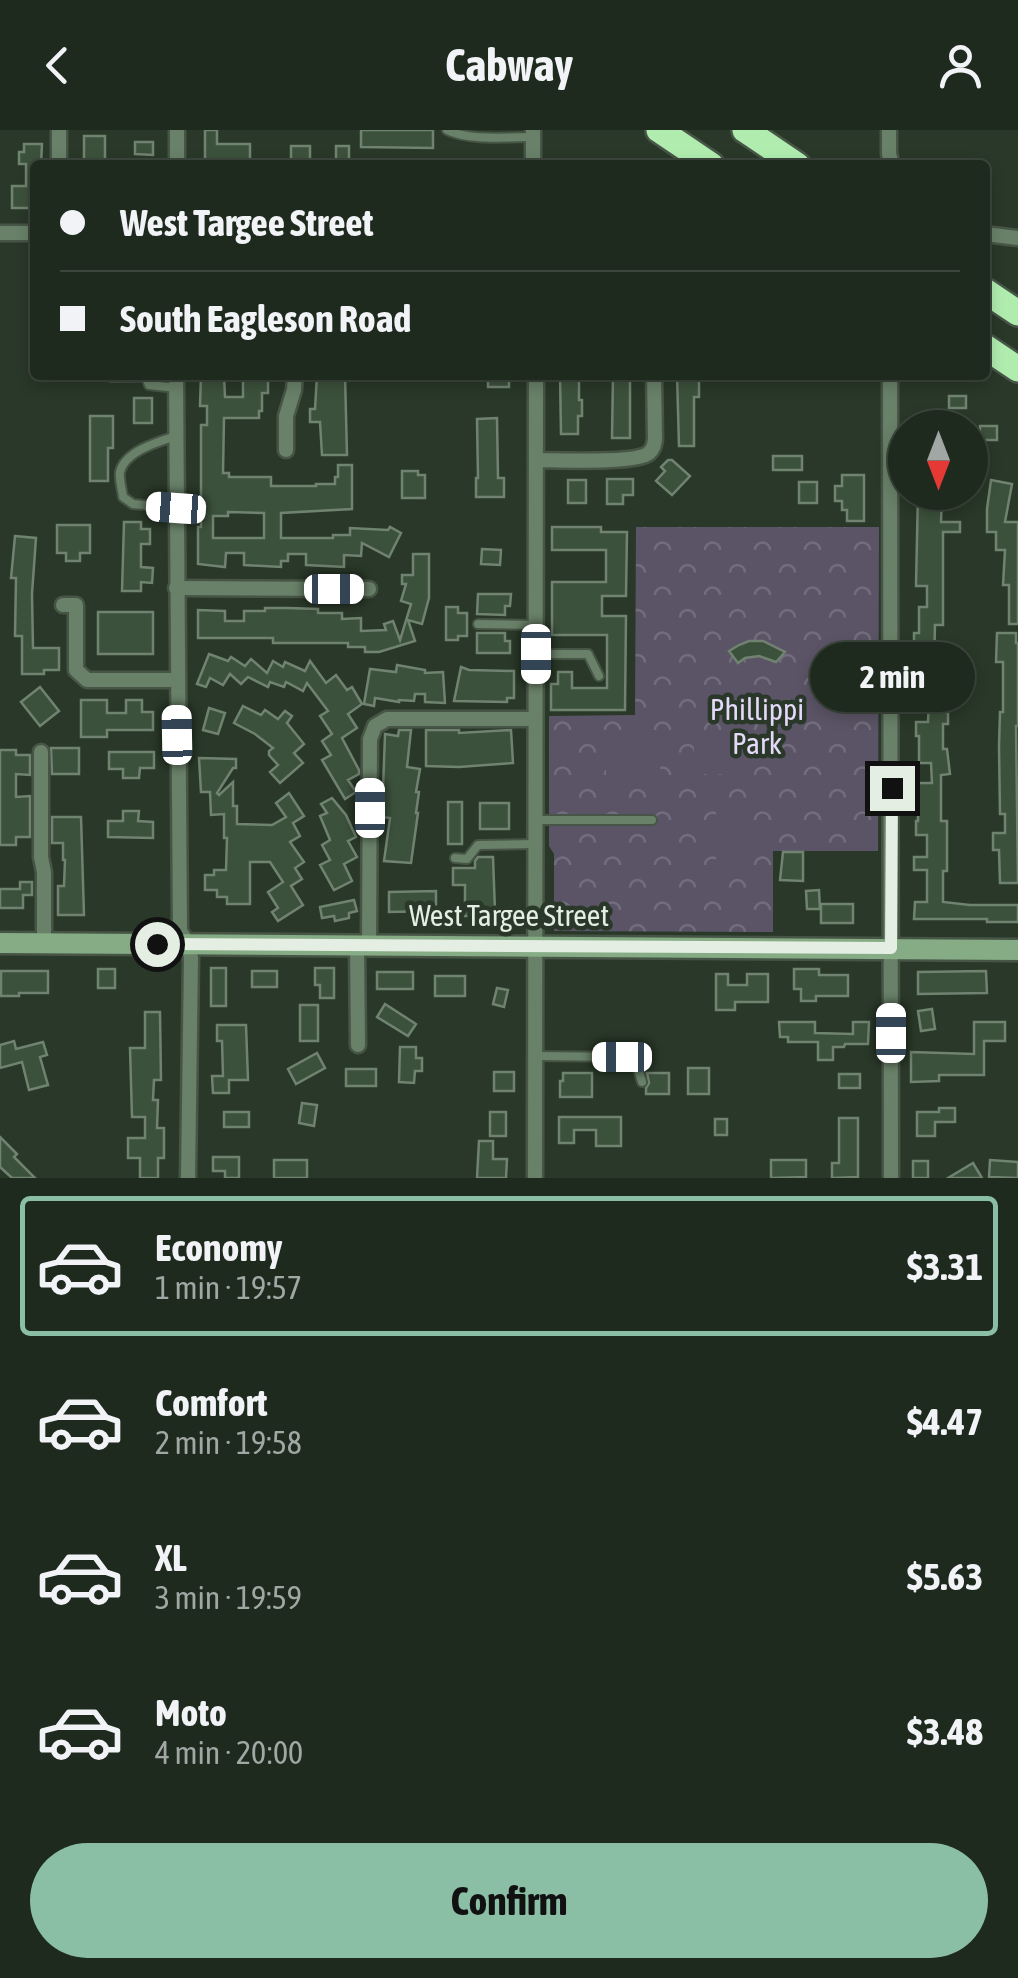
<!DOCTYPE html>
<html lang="en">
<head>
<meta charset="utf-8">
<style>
	:root { --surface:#1f2a1e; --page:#2c362b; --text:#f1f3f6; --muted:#a1a7a4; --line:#3c463c; --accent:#8abfa5 }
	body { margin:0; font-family:"Asap Condensed",sans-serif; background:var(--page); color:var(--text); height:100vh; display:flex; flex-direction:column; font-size:38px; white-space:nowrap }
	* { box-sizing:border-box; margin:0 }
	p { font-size:32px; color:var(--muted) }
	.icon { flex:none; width:55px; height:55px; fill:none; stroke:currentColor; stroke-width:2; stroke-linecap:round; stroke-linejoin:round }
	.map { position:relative; height:1048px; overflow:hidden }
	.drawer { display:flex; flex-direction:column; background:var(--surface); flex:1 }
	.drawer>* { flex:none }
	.guide { position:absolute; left:30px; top:30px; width:960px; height:220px; border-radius:10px; box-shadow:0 5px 15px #0003,0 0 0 2px var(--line); display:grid; align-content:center; height:220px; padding:0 30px; background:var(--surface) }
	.needle { width:65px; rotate:180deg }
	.buttons { position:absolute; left:888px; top:280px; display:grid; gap:20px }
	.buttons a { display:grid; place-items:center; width:100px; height:100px; border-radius:50%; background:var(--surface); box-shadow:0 5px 15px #0003,0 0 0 2px var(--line); font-size:50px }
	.end { position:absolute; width:45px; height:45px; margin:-22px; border:12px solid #e4eee3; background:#111; box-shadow:0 0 0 5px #111 }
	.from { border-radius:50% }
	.bubble { position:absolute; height:70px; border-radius:35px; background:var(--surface); box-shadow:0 5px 15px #0003,0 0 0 2px var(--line); font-size:32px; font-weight:700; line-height:70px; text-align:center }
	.car { position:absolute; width:30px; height:60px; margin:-30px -15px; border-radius:12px; box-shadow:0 0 8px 2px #0007; background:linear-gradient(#fff 24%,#345 0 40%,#fff 0 76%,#345 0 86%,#fff 0) }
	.guide b { display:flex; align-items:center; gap:35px; height:95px; font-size:38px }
	.guide b+b { border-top:2px solid var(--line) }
	.guide i { width:25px; height:25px; background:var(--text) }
	ul { padding:18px 0 0; list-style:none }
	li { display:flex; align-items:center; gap:30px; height:140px; margin:0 20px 15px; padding:0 10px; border:5px solid transparent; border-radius:10px }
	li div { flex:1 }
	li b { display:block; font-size:38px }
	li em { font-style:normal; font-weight:700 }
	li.active { border-color:var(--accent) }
	li>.icon { width:90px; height:90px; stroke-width:1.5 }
	.cta { display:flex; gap:20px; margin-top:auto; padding:20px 30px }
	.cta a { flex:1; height:115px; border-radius:60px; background:var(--accent); color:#111; font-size:40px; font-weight:700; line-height:115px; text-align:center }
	header { display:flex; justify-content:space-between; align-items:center; height:130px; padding:0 30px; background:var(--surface); font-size:45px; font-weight:700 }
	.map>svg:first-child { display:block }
</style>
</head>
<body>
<header><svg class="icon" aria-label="back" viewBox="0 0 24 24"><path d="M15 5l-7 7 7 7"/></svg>Cabway<svg class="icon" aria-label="person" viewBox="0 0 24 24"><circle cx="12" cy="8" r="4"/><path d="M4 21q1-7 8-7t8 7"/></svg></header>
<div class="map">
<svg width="1018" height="1048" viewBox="0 0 1018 1048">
	<defs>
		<pattern id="park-crowns" width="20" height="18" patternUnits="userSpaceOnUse" patternTransform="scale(2.5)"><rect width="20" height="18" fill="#5b5466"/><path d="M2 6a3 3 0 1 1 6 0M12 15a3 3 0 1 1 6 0" fill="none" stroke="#726d7c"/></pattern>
	</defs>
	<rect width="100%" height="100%" fill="#293828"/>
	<path fill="url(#park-crowns)" d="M636,397h243l-1,324h-105v81l-219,-1v-77l-5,-8v-130l86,-1z"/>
	<g fill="#5b5466">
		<path d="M634,601l27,1 -1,43 -27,-1 -1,5h-26l1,-43 26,1z"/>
		<rect x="694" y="617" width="42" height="27"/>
		<rect x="716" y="675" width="33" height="64"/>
	</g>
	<g fill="#3c513b" stroke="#708270" stroke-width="2.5" fill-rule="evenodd">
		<path d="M205,0h12v14h33v20h-12v-4h-33z"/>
		<path d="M361,0h72v18l-72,-1z"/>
		<rect x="84" y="6" width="21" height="29"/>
		<path d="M135,12h18v13l-18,-1z"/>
		<path d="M24,14h18l-1,21h-6v43h-23v-22h14v-22h-7v-12h5z"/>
		<rect x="291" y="16" width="19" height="15"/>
		<rect x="336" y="16" width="13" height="19"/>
		<path d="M201,245h23l1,22h18v-22h25v18h-6v18h-3v7h-35l-1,55h6v4h42v9h45v-2h19v-7h3v-12h14v44l-71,4v25h52v-3h17v-7l38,2 2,-3 11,6 -12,24 -27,-14 -1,13 -17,-1v12l-38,-2v-11h-18v7h-7v6l-37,-2v-12h-18l-1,14 -27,-3v-37h3v-102h6v-19h-7zM228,382l36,1v25h-51v-22h15z"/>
		<path d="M317,245h28l2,80h-25l-2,-33h-10v-13h5z"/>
		<rect x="488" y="245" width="21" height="12"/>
		<path d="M560,245h19v25h3v16h-4v18h-17z"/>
		<path d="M613,245h17v63h-18z"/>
		<path d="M677,245h22v22h-5v49h-15z"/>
		<rect x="949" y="266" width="17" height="12"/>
		<rect x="134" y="268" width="18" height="25"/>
		<path d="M90,286h23v32h-5v33h-18z"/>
		<path d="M497,288l1,60h6v19h-28v-19h2l-1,-59z"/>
		<rect x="980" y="296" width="17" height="14"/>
		<rect x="773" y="326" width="29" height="14"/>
		<path d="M668,330h4l18,16 -18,19 -16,-14 9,-10 -4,-4z"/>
		<path d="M402,341h16v4h7v23h-23z"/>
		<path d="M842,345h22v46h-17v-11h-5v-9h-7v-15h7z"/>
		<path d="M607,349h26v16h-10v9h-16z"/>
		<rect x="568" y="350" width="18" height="23"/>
		<path d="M991,350l21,4 -7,38h13v102h-9v-39h-6l2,-35h-9v-18h-9v-23z"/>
		<rect x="799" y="352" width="18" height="21"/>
		<path d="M918,362h24l-1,30h19v10h-17v93h-8l-1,47h7v40h7v12h-5v25h4l3,25 -9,1v46h6v50h-4v31l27,3h48v17h-31v-3h-73l1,-17h12v-32h-13v-13h13v-22h-11v-14h2v-38h14l-1,-20h-12v-27h-3v-14h12l1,-22h-9v-12h-6v-55h5v-26h8v-21h-11z"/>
		<path d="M124,392h17v7h9v15h-9v23l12,1 -1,15 -11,-1v9h-19z"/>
		<path d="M57,395h33v28h-10v8h-14v-8h-9z"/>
		<path d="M552,397h49v5h26l-1,64h-24v20h24l-1,94h-74v-26h7v-12h14v16h35v-53h-55v-53h54v-32h-54z"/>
		<path d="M15,406l21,2 -4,56 1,54h26v22h-15v4h-22v-38h-7l1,-58h-5z"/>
		<path d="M482,419l19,1 -1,15 -19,-1z"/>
		<path d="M413,424h16v44l-7,26 -14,-4 7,21 -36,11h-14v-5h-17v-4h-75v-5h-75v-28l27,1v10h19v-10h21v-3h23l30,1v4h24v6l19,-1v13l25,-1 -2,-6 9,-3 7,19 11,-36 -10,-3 5,-17h-4v-9h11z"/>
		<path d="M478,464h33l-1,12h-5v9l-28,-1z"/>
		<path d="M446,477h12v6h9v23h-9v4h-12z"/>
		<rect x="98" y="482" width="55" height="42"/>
		<path d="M477,503h28v8h5v12h-33z"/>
		<path d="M997,503h19v10h2v83h-2l2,157h-18l-1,-33h-6v-17h12v-19h-5l-1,-68 1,-34h3v-50h-7z"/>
		<path d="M749,511h14l22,11 -9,10 -17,-6 -14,2 -7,5 -9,-12 10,-6z"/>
		<path d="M209,524l19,7 3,-4 14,9 6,-7 16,14 6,-12 10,6 2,-5 20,9 5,-10 16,22 10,-8 11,15 5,-3 10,17 -14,10 9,14 -15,10 17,32v4l-11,6 8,12 -11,7 -23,-39 9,-5 -9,-14 10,-7 -12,-18 8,-5 -21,-28 -4,8 -17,-9 -2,5 -14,-5 -2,5 -20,-10 -7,7 -11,-10 -7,11 -13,-7 -4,9 -9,-3z"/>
		<path d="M397,535l28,5v3l18,-1 2,31 -20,-1v-8h-10l-1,7 -15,-1v2l-24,-4 -1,8 -10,-2 6,-35 26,3z"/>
		<path d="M461,537l8,3 45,1v27h-7v4l-53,-1z"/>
		<path d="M40,557l19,24 -19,15 -19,-24z"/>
		<path d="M81,570h26v13h19v-13h16v12h11v18h-46v7h-26z"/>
		<path d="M243,576l18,9 4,-5 13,9 7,-8 7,5 -5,7 17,21 -10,9 9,10 -23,20 -10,-11 8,-7 -9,-10v-4l4,-3 -18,-14 -21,-11z"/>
		<path d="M209,578l16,5 -7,21 -15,-4z"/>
		<path d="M399,600h12l-4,37 13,2 -4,23h3l-3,21h2l-7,50 -27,-2 6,-43 -8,-1 3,-83 13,2z"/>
		<path d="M426,600h33v3l52,-3 2,33 -54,4 -33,-1z"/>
		<path d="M51,618h28v26h-27z"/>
		<path d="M0,620h16v5h14v20l-14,-1v23l14,-1v41h-14v8h-16z"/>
		<path d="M109,622h45v16h-14l-1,10h-16v-9h-14z"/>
		<path d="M199,628l37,1v9h-3l-16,25 2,2 14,-13v24h4v18l35,1 14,-8 -10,-14 13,-10 15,23 -11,7 7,13 -10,6 14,20 -9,6 7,11 -11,7 12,19 -25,16 -6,-9 6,-4 -10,-16 15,-10 -13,-20h-20v42h-23v-7h-10v-7h-12v-15h9v-5h12l1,-32h-3v-24l-13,1 -1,-23h-9z"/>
		<path d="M332,668l14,17 10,22 -8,4 9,16 -13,7 8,17 -18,9 -14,-25 10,-5 -8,-15 8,-5 -10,-24 7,-3 -6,-9z"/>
		<rect x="448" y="672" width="14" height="42"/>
		<rect x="480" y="673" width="29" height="26"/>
		<path d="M123,681h16l-1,10 15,1v16l-45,-1v-16h15z"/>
		<path d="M52,687h29l3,98h-26v-29h6l1,-26h-2v-17h-11z"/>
		<path d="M783,722h20v29l-23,-1z"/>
		<path d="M478,727h15l2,54h-14v5h-16v-31h-12v-17h22v-7z"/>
		<path d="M20,752h12v13h-9v13h-23v-19h20z"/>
		<path d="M819,760l1,19h-13l-1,-18z"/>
		<path d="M436,761v20l-47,1v-20z"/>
		<path d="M354,770l3,11 -8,2v5l-14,3 -1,-5 -12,2 -2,-11z"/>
		<rect x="821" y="774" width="32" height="19"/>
		<rect x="211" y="838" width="15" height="38"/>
		<path d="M315,838h19v30h-14v-13h-5z"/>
		<rect x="98" y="839" width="17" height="19"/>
		<path d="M794,839h25v6h29v21h-32v5h-15v-12h-7z"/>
		<path d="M1,841h47v22h-29v3h-18z"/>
		<rect x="252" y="841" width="25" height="16"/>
		<path d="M986,841l1,22 -69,1v-22z"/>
		<rect x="377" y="842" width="36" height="17"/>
		<path d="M716,844h12v11h19v-11h21v28h-33v8h-19z"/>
		<rect x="435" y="846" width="30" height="20"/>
		<path d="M497,858l11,2 -4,17 -11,-3z"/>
		<path d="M385,874l31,20 -8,12 -31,-19z"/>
		<rect x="300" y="875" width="18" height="36"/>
		<path d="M932,879l3,20 -14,2 -3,-20z"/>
		<path d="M145,882h15l1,68h-7l-1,20h5l-1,28h7v30h-6v20h-18v-20h-12v-20h17v-21h-13l-2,-69h15z"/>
		<path d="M779,892h36v11l38,1v-12h16l-1,22h-23l-1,3h-11v13h-15v-18h-30v-5h-8z"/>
		<path d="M974,892h31v19h-21v34h-45v6l-28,1v-30l63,2z"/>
		<path d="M217,895h29l2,55h-19v13h-16l-1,-17h11l-1,-35h-5z"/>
		<path d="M14,911l2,8 27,-7 4,13 -7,2 8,28 -19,5 -7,-28 -22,6v-23z"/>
		<path d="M400,917h16v11h6v13h-7l-1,12 -15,-1z"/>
		<path d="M317,923l8,15 -29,16 -8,-15z"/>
		<rect x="688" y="938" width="21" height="26"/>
		<rect x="346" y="939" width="30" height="17"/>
		<rect x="494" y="942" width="20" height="19"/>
		<path d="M563,943h29v24h-32v-16h3z"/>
		<path d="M647,943h22v21h-23v-6l3,-5z"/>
		<rect x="839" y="944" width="21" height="14"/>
		<path d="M302,973l15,2 -3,21 -15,-3z"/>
		<path d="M939,978h16v14h-20v14h-18v-24h22z"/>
		<rect x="224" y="982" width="25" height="15"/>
		<rect x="490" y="982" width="16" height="24"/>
		<path d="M559,987h62v29h-25v-16h-22v13h-15z"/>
		<path d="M839,988h19v59l-26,1v-15h7z"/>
		<rect x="715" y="989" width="12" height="16"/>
		<path d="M0,1007l17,17 -3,3 21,21h-23l-12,-11z"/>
		<path d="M479,1011h14v18h14l-1,19h-29z"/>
		<path d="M213,1027h26v21h-14v-7h-12z"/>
		<rect x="274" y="1030" width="33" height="18"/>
		<path d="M771,1030h35v17l-35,1z"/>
		<path d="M990,1030l28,2v16l-29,-1z"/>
		<rect x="913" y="1031" width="15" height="17"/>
		<path d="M973,1033l9,15h-34z"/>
	</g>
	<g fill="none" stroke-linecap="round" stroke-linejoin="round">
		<defs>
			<g id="lane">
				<path d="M447,0c21,11 62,7 86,7"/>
				<path d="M106,245l5,2 65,-1"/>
				<path d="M146,247l3,8 27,3"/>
				<path d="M176,306c-18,6 -51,15 -56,36 -1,8 2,17 3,25l10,7 43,4"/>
				<path d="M478,494l57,1"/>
				<path d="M535,524h53l11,22"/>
				<path d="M535,690h117"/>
				<path d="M455,728l12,1 11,-14 57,-1"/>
				<path d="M535,926l88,1 8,2 7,10 4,13"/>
			</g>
			<g id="street">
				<path d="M889,0v24l3,11"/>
				<path d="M59,35v-35"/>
				<path d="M177,35v-35"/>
				<path d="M533,35v-35"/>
				<path d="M0,103h35"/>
				<path d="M985,104l33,4"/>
				<path d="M176,245l4,556 8,13 3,14 -3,220"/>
				<path d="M890,245l1,803"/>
				<path d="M286,320v-34l8,-26 1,-15"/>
				<path d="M536,330c20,0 100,4 113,-7 5,-5 5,-8 6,-14l-1,-64"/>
				<path d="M176,458l193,1"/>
				<path d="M63,475h13v65l11,10h89"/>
				<path d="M41,622v105l3,15v71"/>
				<path d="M357,815l1,100"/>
				<path d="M369,815l1,-206 5,-13 12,-7h148"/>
				<path d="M535,1048l1,-803"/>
			</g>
			<path id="secondary" d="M0,813l1018,7"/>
			<g id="highway">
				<path d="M659,0l52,35"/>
				<path d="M745,0l52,35"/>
				<path d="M985,161l33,22"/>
				<path d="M985,217l33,22"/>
			</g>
		</defs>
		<use href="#lane" stroke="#475546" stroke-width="12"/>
		<use href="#street" stroke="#475546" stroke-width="19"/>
		<use href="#secondary" stroke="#475546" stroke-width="25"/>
		<use href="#highway" stroke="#475546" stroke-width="30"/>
		<use href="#lane" stroke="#698168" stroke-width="8"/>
		<use href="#street" stroke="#698168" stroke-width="14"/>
		<use href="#secondary" stroke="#85ac84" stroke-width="20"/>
		<use href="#highway" stroke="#afecae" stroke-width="25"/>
	</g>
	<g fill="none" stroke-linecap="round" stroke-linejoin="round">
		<path stroke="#e4eee3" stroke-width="12" d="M157,814l734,4 1,-160"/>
	</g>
	<g text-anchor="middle" stroke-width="9" stroke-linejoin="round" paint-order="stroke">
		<g font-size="30" fill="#e5d9f9" stroke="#293828">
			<text x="757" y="590">Phillippi<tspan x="757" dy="34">Park</tspan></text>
		</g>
		<g font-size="30" fill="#e4eee3" stroke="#293828">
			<text x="509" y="796">West Targee Street</text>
		</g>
	</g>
</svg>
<div class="buttons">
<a><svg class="needle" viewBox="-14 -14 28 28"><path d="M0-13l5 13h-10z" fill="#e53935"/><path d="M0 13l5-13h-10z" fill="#a1a7a4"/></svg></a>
</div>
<i class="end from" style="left:157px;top:814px"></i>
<i class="end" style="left:892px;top:658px"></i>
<div class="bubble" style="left:810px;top:512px;width:165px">2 min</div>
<i class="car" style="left:176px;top:378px;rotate:274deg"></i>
<i class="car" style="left:334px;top:459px;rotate:90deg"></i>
<i class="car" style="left:536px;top:524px;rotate:180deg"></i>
<i class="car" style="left:177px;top:605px;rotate:359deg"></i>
<i class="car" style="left:370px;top:678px;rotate:0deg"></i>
<i class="car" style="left:891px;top:903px;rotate:0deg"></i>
<i class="car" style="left:622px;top:927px;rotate:270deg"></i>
<div class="guide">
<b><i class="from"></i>West Targee Street</b>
<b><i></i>South Eagleson Road</b>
</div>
</div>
<section class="drawer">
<ul>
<li class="active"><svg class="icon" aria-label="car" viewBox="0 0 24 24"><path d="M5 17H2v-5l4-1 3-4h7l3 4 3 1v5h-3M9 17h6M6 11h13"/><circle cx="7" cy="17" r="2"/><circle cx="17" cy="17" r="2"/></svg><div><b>Economy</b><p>1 min · 19:57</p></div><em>$3.31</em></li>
<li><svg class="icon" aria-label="car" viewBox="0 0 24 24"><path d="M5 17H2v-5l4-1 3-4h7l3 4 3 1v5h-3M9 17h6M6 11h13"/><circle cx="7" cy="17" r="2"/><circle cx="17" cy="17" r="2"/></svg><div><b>Comfort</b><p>2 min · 19:58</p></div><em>$4.47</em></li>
<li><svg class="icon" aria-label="car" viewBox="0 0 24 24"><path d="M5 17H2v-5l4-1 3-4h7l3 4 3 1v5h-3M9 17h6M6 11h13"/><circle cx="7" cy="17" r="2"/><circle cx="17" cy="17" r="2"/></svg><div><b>XL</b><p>3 min · 19:59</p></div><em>$5.63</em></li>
<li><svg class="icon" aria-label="car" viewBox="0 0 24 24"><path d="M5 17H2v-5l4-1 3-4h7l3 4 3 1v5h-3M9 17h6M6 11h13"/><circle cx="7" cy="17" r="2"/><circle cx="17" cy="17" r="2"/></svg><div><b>Moto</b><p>4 min · 20:00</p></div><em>$3.48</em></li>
</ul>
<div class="cta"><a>Confirm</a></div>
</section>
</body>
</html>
